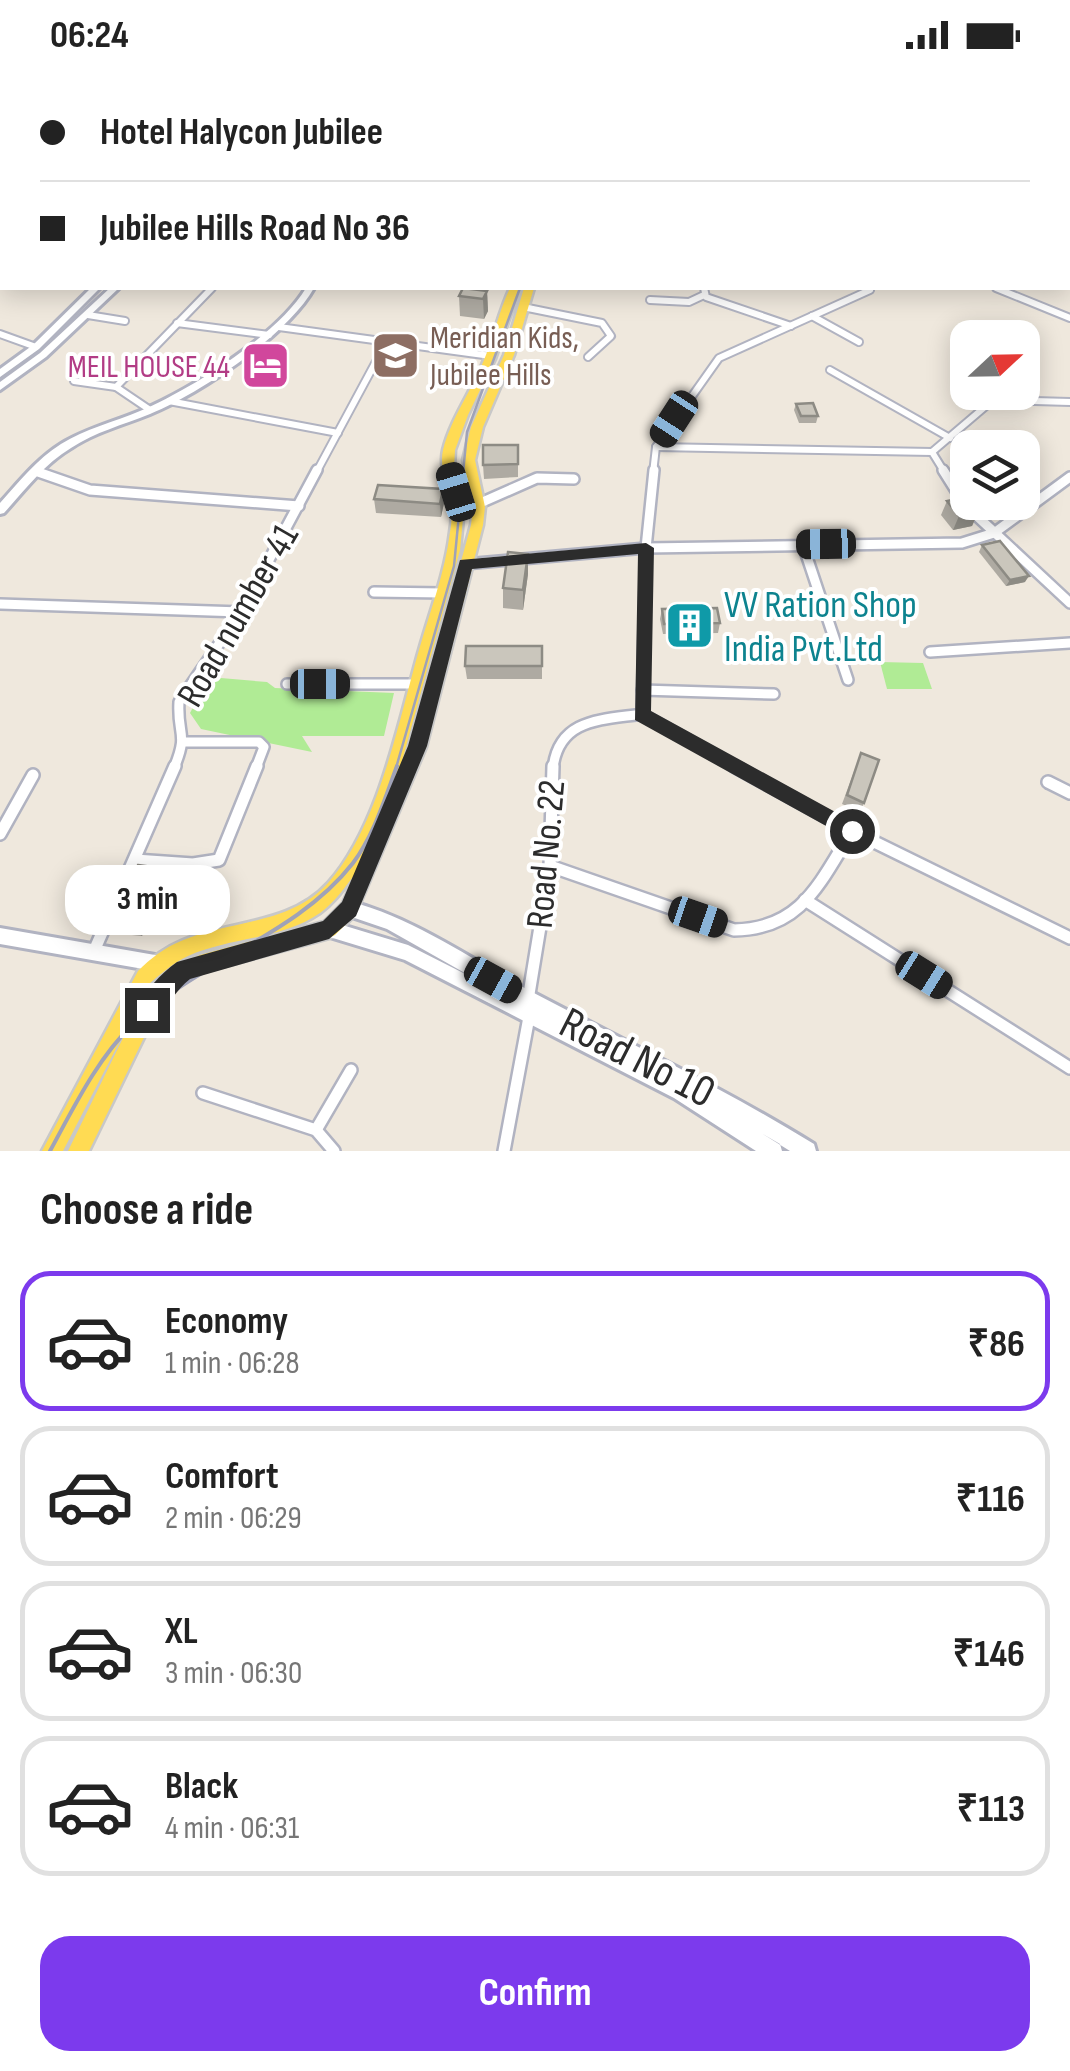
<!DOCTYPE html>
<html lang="en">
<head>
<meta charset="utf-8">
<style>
	:root { --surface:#fff; --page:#f6f6f6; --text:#222; --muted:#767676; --line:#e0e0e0; --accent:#7c3aed }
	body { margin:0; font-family:"Sofia Sans Condensed",sans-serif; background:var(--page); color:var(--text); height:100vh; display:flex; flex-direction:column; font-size:38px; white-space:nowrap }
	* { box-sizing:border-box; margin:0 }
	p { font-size:32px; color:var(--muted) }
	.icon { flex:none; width:55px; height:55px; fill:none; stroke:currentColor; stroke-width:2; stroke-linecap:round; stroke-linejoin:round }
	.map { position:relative; height:1081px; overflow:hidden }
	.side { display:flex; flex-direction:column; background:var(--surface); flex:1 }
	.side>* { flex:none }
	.hud { position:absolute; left:0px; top:0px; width:1070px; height:220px; box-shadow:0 5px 25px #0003; display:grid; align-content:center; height:220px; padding:0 40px; background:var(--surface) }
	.needle { width:65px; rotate:68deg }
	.tools { position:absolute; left:950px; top:250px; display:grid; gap:20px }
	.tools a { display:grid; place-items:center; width:90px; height:90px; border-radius:20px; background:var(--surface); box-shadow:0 5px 25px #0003; font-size:50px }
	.end { position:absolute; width:45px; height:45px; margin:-22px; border:12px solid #2c2c2c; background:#fff; box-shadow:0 0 0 5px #fff }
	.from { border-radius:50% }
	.bubble { position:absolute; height:70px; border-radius:30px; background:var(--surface); box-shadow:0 5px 25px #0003; font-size:32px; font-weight:700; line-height:70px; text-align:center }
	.car { position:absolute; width:30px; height:60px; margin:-30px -15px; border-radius:12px; box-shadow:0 0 8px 2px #0007; background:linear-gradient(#222 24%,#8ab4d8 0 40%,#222 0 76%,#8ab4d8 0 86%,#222 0) }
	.hud b { display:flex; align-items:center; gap:35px; height:95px; font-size:38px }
	.hud b+b { border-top:2px solid var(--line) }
	.hud i { width:25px; height:25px; background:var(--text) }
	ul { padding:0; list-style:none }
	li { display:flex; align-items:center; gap:30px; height:140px; margin:0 20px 15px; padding:0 20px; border:5px solid var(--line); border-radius:30px }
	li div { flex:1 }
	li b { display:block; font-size:38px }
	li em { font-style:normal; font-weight:700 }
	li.active { border-color:var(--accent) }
	li>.icon { width:90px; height:90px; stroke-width:1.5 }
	h2 { padding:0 40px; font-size:45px; line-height:120px }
	.action { display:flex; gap:20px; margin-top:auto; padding:20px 40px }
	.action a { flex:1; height:115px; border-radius:30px; background:var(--accent); color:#fff; font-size:40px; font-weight:700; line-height:115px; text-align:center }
	.status { display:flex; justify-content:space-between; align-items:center; height:70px; padding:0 50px; background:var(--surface); direction:ltr }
	.status svg { height:28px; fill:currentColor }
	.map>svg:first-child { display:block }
</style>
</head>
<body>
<div class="status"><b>06:24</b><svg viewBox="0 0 49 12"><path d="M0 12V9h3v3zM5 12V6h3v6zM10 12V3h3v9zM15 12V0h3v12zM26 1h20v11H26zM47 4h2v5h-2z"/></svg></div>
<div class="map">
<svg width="1070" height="1081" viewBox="0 0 1070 1081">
	<rect width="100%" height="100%" fill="#efe8dd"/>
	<path fill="#f2e6cb" d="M0,0h302v2h-300l-2,103z"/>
	<g fill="#b0eb95">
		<path d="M880,592l43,1 9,26h-45z"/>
		<path d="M209,607l58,5 8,6 119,5 -10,43h-82l10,16 -111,-23 -11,-16z"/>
	</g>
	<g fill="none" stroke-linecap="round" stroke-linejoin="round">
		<defs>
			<g id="street-far3">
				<path d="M819,0l11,2"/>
				<path d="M968,2l63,-2"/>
				<path d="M2,136v4"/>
			</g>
			<g id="street-far2">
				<path d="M704,218l2,9 85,29"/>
				<path d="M996,218l74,30"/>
				<path d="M650,230l39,2 15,-7"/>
				<path d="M523,237l79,16 9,13 -23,21"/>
				<path d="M88,245l37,6"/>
				<path d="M812,246l47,26"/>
				<path d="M177,253l92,12"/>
				<path d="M279,257l212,29"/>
				<path d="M0,264l36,13"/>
				<path d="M830,300l120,68"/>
				<path d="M74,311l42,6"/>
				<path d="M169,331l169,32"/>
				<path d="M150,340l-34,-23 96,-99"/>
				<path d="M656,377l276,5 61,-52 77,2"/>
				<path d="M932,382l13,21"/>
				<path d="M316,403l71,-132"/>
				<path d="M653,403l3,-26 63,-89 151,-68"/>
			</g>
			<g id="street-far1">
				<path d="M943,400l22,35 105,98"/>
				<path d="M38,402l52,18 209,16"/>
				<path d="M478,434l59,-26 37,1"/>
				<path d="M803,475l45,135"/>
				<path d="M465,494l181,-16 316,-5 32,-10 76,-56"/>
				<path d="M374,522l69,1"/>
				<path d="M0,534l241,8"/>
				<path d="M930,582l140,-9"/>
				<path d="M287,614h130"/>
				<path d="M642,620l132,4"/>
				<path d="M642,644l97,54"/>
				<path d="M185,672h74l5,5 -8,21"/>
				<path d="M174,698c15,-36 3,-32 5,-66l62,-90 76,-142"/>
				<path d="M553,698c6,-50 49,-48 89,-54l4,-166 8,-78"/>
			</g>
			<g id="street">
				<path d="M734,696l118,65 218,107"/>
				<path d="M1048,712l22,11"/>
				<path d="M0,764l33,-59"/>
				<path d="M135,790l58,4 26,-4 38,-94"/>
				<path d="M550,796l184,64c68,-1 86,-48 118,-99"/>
				<path d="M805,830l265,168"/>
				<path d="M94,881l81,-185"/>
				<path d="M528,930l22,-134 3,-100"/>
				<path d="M203,1023l113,37 18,21"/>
				<path d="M316,1060l35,-60"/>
				<path d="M504,1081l25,-134"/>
			</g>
			<g id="secondary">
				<rect x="306" y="0" width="6" height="2"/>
				<path d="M317,0h6l-1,2h-6z"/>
				<rect x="448" y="0" width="6" height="2"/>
				<path d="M776,0h7l-2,2h-7z"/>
				<path d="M91,218h9l-61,61 -39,28v-8l33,-24z"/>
				<path d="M110,218h9l-73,69 -46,33v-8l40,-29z"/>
				<path d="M306,218h8c-27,48 -114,105 -164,126 -27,11 -55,18 -79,34 -27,16 -46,42 -67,65l-4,1v-11c19,-21 37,-44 61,-59 24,-15 53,-22 79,-33 50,-21 138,-76 166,-123z"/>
				<path d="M349,831c67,18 123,59 183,91 95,50 191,96 282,152l2,7h-26l-29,-18 19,11 2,7h-26l-82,-53 -269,-138 -82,-25 -2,-6 2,-6 6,-2 79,24 71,36 -92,-52 -44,-15 -2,-5 2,-5z"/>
				<path d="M0,858l155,27 6,2 2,6 -2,6 -6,2 -155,-27z"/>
			</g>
			<g id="primary">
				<path d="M625,0h8l1,2h-7z"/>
				<path d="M636,0h8v2h-7z"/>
				<path d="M510,218h10l-25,71 -27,56 -13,35 -1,17 10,41 -4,42 -61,222 11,-25 61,-222 2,-18 -10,-47 8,-33 33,-72 20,-67h10l-20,67 -31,72 -8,33 10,47 -2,18 -57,222 -71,168 -20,20 -6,3 -126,34 -26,13 -23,32 -65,134h-21l72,-148 25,-30 35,-18 124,-33 19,-19 13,-30c-11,14 -21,29 -36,40 -39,27 -90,24 -132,43 -15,7 -26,17 -38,27l-87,168h-21l96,-180c13,-13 26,-23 43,-30 49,-21 109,-16 147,-58 51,-57 70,-160 91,-233 11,-39 26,-77 31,-118 2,-10 2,-20 1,-30 -3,-17 -12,-34 -8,-52 8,-32 29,-60 41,-90 10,-24 15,-49 26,-72z"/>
			</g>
		</defs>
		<use href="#street-far3" stroke="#b1b3c1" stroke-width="8"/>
		<use href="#street-far2" stroke="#b1b3c1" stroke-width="10"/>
		<use href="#street-far1" stroke="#b1b3c1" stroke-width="14"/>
		<use href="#street" stroke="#b1b3c1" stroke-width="16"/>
		<use href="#secondary" stroke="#b1b3c1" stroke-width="6"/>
		<use href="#primary" stroke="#c8c8c8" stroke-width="5"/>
		<use href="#street-far3" stroke="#fff" stroke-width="5"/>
		<use href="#street-far2" stroke="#fff" stroke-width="6"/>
		<use href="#street-far1" stroke="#fff" stroke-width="9"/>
		<use href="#street" stroke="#fff" stroke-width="11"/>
		<use href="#secondary" fill="#fff" fill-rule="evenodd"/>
		<use href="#primary" fill="#ffdb53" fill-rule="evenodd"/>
		<path stroke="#9fa2b8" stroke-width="2.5" d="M396,698l58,-202 13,-134 53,-144"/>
		<path stroke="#9fa2b8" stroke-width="4" d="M50,1081c24,-44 47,-92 83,-127 66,-64 163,-88 220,-161 21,-28 32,-65 44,-97"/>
	</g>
	<g fill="#aeaaa2">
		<path d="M487,221l1,20 -4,8 -24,-3 -1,-20z"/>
		<path d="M796,334l22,12 -2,7h-17l-5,-13z"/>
		<path d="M518,375v32l-34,2 -1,-14z"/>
		<path d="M374,429l70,4 -3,14 -65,-4z"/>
		<path d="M947,431l31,11 -6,14 -19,4 -12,-15z"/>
		<path d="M982,475l43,37 -19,4 -27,-34z"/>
		<path d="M528,504l-5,36 -20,-2v-20z"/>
		<path d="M662,539l58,14 -2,10 -55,1 -3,-15z"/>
		<path d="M542,576v33h-75l-2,-13z"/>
		<path d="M861,683l3,50 -4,9 -18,-8z"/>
		<path d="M175,800l7,11 -16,42 -18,-2 -6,15 -20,-2 -9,-11z"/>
	</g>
	<g fill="#8d8b84">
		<path d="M487,221l1,20 -4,8 -1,-20z"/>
		<path d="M443,419l1,14 -3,14 -1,-13z"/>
		<path d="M978,442l-6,14 -19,4 6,-14z"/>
		<path d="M528,484v20l-5,36v-20z"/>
		<path d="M1029,506l-4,6 -19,4 4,-6z"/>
		<path d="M175,800l7,11 -16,42 -8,-11z"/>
		<path d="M140,840l8,11 -6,15 -9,-10z"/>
	</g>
	<g fill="#cac6bc" stroke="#8d8b84" stroke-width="2.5">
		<path d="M803,0h16l-3,2 -14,-1z"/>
		<path d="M463,218l24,3 -4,8 -24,-3z"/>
		<path d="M813,333l5,13h-17l-5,-12z"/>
		<path d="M483,375h35v19l-35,1z"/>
		<path d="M378,415l65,4 -3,15 -66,-5z"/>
		<path d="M966,427l2,5h2l8,10 -19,4 -12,-15z"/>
		<path d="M1000,471l29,35 -19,4 -28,-35z"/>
		<path d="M508,482l20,2 -5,36 -20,-2z"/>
		<path d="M717,538l3,15 -56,1 -2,-15z"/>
		<path d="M466,576h76v20h-77z"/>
		<path d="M861,683l18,7 -15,43 -17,-8z"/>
		<path d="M138,795l37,5 -17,42 -18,-2 -7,16 -20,-3z"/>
	</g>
	<path fill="#2c2c2c" d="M646,473l8,5 -3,163 208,114v12h-13l-211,-117 3,-166 -166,15 -45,177 -71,170 -27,23 -139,40c-16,12 -25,35 -43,43l-8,-4 -3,-8c9,-19 24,-36 41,-48l146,-41 19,-19 66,-156 52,-186z"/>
	<defs>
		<symbol id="school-square" viewBox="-11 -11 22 22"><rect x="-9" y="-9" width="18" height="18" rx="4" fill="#8d6e63" stroke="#fff"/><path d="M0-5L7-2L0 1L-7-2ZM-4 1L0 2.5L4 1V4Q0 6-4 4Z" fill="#fff"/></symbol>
		<symbol id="hotel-square" viewBox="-11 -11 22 22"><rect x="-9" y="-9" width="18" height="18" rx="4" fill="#d1479c" stroke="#fff"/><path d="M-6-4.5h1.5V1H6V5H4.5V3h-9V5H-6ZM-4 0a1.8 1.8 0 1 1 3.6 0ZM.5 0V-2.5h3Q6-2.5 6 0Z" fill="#fff"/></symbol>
		<symbol id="building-square" viewBox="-11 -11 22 22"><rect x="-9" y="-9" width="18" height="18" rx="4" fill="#0f9aa8" stroke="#fff"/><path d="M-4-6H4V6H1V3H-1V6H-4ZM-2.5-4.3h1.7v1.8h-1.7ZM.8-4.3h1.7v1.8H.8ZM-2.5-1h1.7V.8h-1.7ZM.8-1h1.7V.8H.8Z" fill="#fff"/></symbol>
	</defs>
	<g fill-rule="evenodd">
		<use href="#school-square" x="368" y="258" width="55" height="55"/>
		<use href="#hotel-square" x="238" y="268" width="55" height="55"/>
		<use href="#building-square" x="662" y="528" width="55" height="55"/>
	</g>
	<g text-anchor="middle" stroke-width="8" stroke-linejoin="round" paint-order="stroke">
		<g font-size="32" fill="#785e54" stroke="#fff" text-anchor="start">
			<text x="430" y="278">Meridian Kids,<tspan x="430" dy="37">Jubilee Hills</tspan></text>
		</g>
		<g font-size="32" fill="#b23c85" stroke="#fff" text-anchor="end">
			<text x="230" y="307">MEIL HOUSE 44</text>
		</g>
		<g font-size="38" fill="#0d838f" stroke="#fff" text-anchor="start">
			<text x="724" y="547">VV Ration Shop<tspan x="724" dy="44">India Pvt.Ltd</tspan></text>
		</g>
		<g font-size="38" fill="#2c2c2c" stroke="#fff">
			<text transform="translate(237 545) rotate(-60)" y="13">Road number 41</text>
			<text transform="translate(545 784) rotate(-85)" y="13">Road No. 22</text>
		</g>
		<g font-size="45" fill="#2c2c2c" stroke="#fff">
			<text transform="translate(638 986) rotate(27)" y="16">Road No 10</text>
		</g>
	</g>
</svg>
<div class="tools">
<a><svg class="needle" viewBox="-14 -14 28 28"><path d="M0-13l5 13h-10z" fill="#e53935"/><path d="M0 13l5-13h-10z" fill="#767676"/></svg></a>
<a><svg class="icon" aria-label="layers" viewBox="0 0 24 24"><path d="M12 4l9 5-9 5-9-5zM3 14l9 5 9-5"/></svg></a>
</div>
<i class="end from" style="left:852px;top:761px"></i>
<i class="end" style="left:147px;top:940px"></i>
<div class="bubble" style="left:65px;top:795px;width:165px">3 min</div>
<i class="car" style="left:674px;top:349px;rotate:213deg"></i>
<i class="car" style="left:456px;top:422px;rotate:343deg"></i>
<i class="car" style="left:826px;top:474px;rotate:269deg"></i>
<i class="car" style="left:320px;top:614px;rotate:90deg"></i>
<i class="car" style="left:698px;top:847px;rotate:109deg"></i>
<i class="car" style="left:924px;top:905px;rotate:122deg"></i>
<i class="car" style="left:493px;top:910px;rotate:119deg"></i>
<div class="hud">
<b><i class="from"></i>Hotel Halycon Jubilee</b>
<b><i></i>Jubilee Hills Road No 36</b>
</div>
</div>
<section class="side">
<h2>Choose a ride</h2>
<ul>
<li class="active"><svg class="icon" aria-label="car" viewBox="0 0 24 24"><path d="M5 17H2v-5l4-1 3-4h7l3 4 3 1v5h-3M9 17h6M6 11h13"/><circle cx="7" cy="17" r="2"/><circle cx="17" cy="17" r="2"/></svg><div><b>Economy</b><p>1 min · 06:28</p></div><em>₹86</em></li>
<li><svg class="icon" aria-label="car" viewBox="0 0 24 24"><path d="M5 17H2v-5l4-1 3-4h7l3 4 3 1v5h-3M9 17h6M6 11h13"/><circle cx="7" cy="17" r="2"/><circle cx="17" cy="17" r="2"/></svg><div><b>Comfort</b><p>2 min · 06:29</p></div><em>₹116</em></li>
<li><svg class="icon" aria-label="car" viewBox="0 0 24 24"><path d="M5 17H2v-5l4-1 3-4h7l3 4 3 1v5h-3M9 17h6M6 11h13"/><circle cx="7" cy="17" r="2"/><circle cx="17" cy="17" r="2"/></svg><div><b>XL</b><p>3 min · 06:30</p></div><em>₹146</em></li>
<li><svg class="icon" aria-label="car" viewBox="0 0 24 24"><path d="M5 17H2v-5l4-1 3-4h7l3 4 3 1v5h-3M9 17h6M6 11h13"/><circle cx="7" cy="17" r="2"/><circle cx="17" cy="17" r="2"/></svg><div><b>Black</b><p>4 min · 06:31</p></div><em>₹113</em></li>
</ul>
<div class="action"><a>Confirm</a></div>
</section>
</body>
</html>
